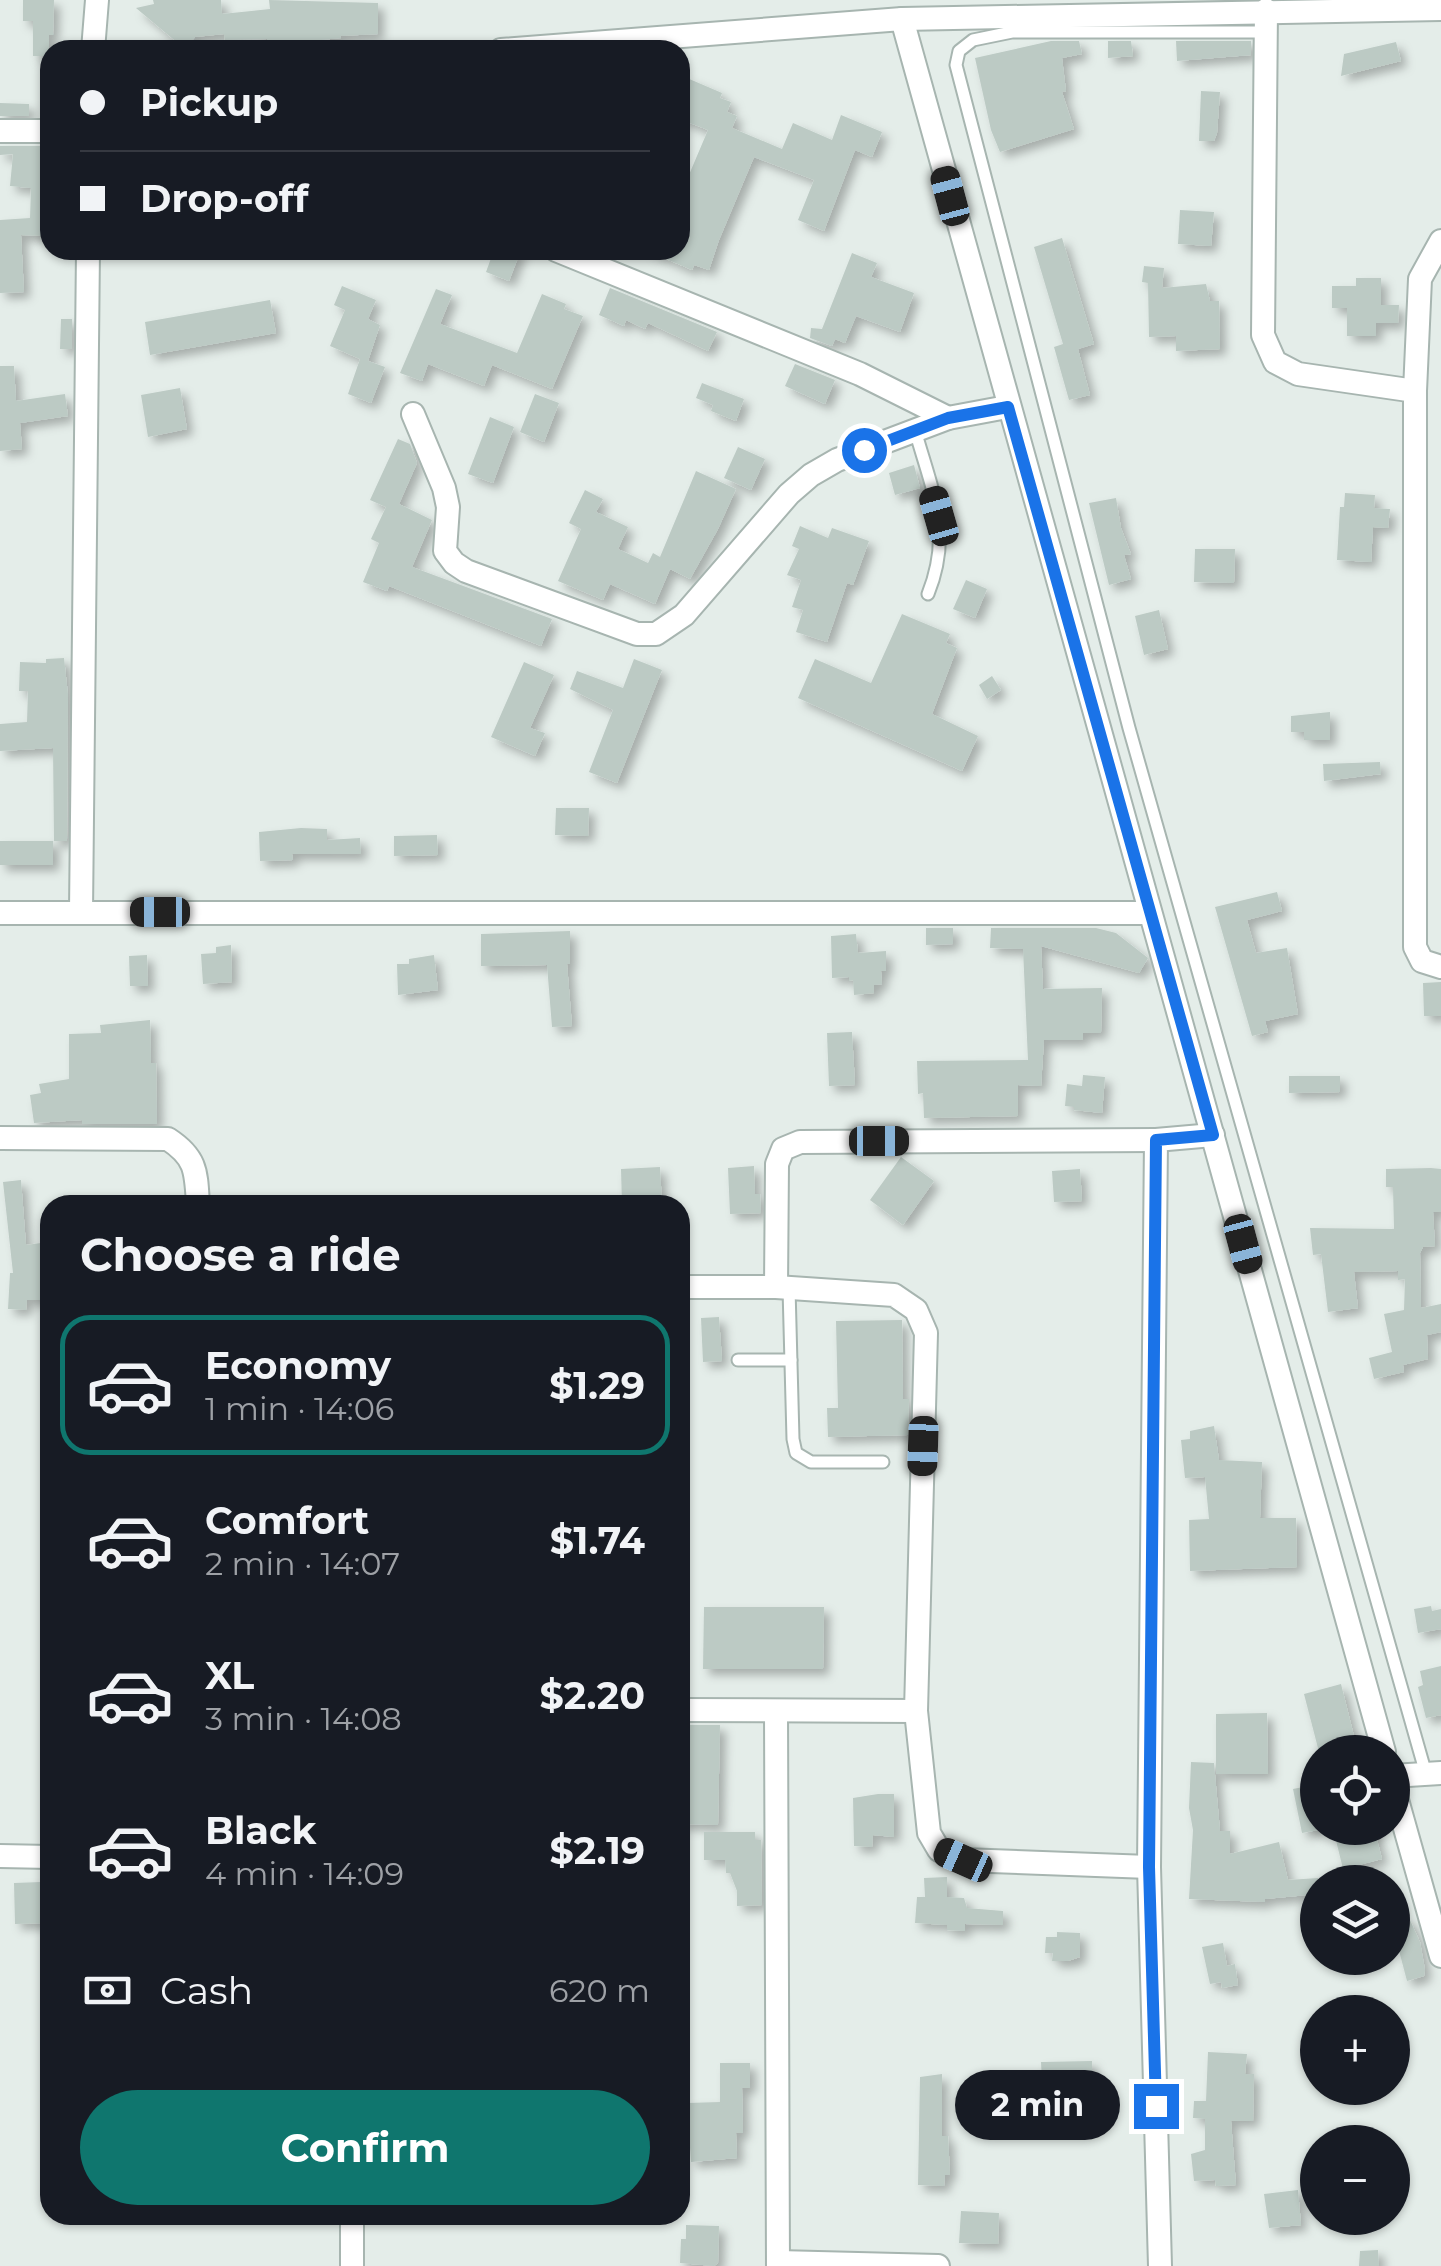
<!DOCTYPE html>
<html lang="en">
<head>
<meta charset="utf-8">
<style>
	:root { --surface:#171b24; --page:#20242c; --text:#f1f3f6; --muted:#9ea1a6; --line:#363941; --accent:#0f766e }
	body { margin:0; font-family:Montserrat,sans-serif; background:var(--page); color:var(--text); height:100vh; display:flex; flex-direction:column; font-size:38px; white-space:nowrap }
	* { box-sizing:border-box; margin:0 }
	p { font-size:32px; color:var(--muted) }
	.icon { flex:none; width:55px; height:55px; fill:none; stroke:currentColor; stroke-width:2; stroke-linecap:round; stroke-linejoin:round }
	.map { position:relative; flex:1; overflow:hidden }
	.drawer { position:absolute; left:40px; top:1195px; width:650px; height:1030px; display:flex; flex-direction:column; background:var(--surface); border-radius:30px; box-shadow:0 2px 8px #0004 }
	.drawer>* { flex:none }
	.guide { position:absolute; left:40px; top:40px; width:650px; height:220px; border-radius:30px; box-shadow:0 2px 8px #0004; display:grid; align-content:center; height:220px; padding:0 40px; background:var(--surface) }
	.tools { position:absolute; left:1300px; top:1735px; display:grid; gap:20px }
	.tools a { display:grid; place-items:center; width:110px; height:110px; border-radius:50%; background:var(--surface); box-shadow:0 2px 8px #0004; font-size:50px }
	.end { position:absolute; width:45px; height:45px; margin:-22px; border:12px solid #1a73e8; background:#fff; box-shadow:0 0 0 5px #fff }
	.from { border-radius:50% }
	.bubble { position:absolute; height:70px; border-radius:35px; background:var(--surface); box-shadow:0 2px 8px #0004; font-size:32px; font-weight:700; line-height:70px; text-align:center }
	.car { position:absolute; width:30px; height:60px; margin:-30px -15px; border-radius:12px; box-shadow:0 0 8px 2px #0007; background:linear-gradient(#222 24%,#8ab4d8 0 40%,#222 0 76%,#8ab4d8 0 86%,#222 0) }
	.guide b { display:flex; align-items:center; gap:35px; height:95px; font-size:38px }
	.guide b+b { border-top:2px solid var(--line) }
	.guide i { width:25px; height:25px; background:var(--text) }
	ul { padding:0; list-style:none }
	li { display:flex; align-items:center; gap:30px; height:140px; margin:0 20px 15px; padding:0 20px; border:5px solid transparent; border-radius:30px }
	li div { flex:1 }
	li b { display:block; font-size:38px }
	li em { font-style:normal; font-weight:700 }
	li.selected { border-color:var(--accent) }
	li>.icon { width:90px; height:90px; stroke-width:1.5 }
	h2 { padding:0 40px; font-size:45px; line-height:120px }
	.pay { display:flex; align-items:center; gap:25px; height:110px; padding:0 40px; font-size:38px }
	.pay p { margin-inline-start:auto }
	.button { display:flex; gap:20px; margin-top:auto; padding:20px 40px }
	.button a { flex:1; height:115px; border-radius:60px; background:var(--accent); color:#fff; font-size:40px; font-weight:700; line-height:115px; text-align:center }
	.map>svg:first-child { display:block }
</style>
</head>
<body>
<div class="map">
<svg width="1441" height="2266" viewBox="0 0 1441 2266">
	<defs>
		<filter id="shadow"><feDropShadow dx="6" dy="6" stdDeviation="5" flood-color="#0004"/></filter>
	</defs>
	<rect width="100%" height="100%" fill="#e4ede9"/>
	<g fill="#bccac4" filter="url(#shadow)">
		<path d="M23,0h31l-1,35h-4v21h-16v-35h-10z"/>
		<path d="M153,0h68l1,14 48,-5 -1,-9 109,3v31l-38,2 1,2 -41,4 1,6 -24,2 -1,-6 -9,1v-6l-42,1 -1,-6 -29,3 -10,12 -49,-41 18,-4z"/>
		<path d="M1051,41h28l3,13 -20,4 4,33 -4,1 12,37 -74,23 -9,-22 -16,-72z"/>
		<path d="M1108,41h23l2,15 -25,2z"/>
		<path d="M1176,41h75v14l-74,6z"/>
		<path d="M1396,42l5,19 -60,15 3,-22z"/>
		<path d="M687,78l35,15 -2,5 11,4 -4,10 10,4 -5,12 50,21 11,-26 39,17 9,-25 41,17 -10,25 -17,-7 -31,81 -26,-11 16,-40 -60,-23 -35,83 -10,30 -15,-5 -2,5 -47,-20h35v-54l28,-66 -28,-11v-24z"/>
		<path d="M1201,91l19,1 -3,41 -3,8h-15z"/>
		<path d="M0,103l29,1v12h-29z"/>
		<path d="M0,146h50v90l-29,-1 3,57 -24,1v-73l30,-2 1,-30 -21,-2 3,-32 -13,1z"/>
		<path d="M1180,210l34,2 -3,34 -33,-2z"/>
		<path d="M1062,238l32,106 -16,5 12,46 -21,5 -15,-53 9,-3 -29,-97z"/>
		<path d="M494,250h27l-12,31 -23,-9z"/>
		<path d="M852,253l25,10 -6,14 43,16 -14,39 -44,-16 -11,27 -10,-4 -3,7 -22,-8 1,-10 11,1z"/>
		<path d="M1144,266l20,2 -2,20 44,-4 4,17h9l1,48 -44,2v-15l-27,1 -1,-54 -6,-1z"/>
		<path d="M1356,278h25v27h18l-1,18h-22v13h-29v-28h-15v-22h24z"/>
		<path d="M342,286l34,14 -8,19 12,6 -12,36 17,6 -14,36 -23,-9 12,-35 -30,-13 15,-36 -11,-5z"/>
		<path d="M610,288l107,44 -9,19 -60,-28 -3,6 -19,-9 -2,6 -25,-11z"/>
		<path d="M436,289l16,6 -12,29 77,29 25,-59 24,10 -2,5 19,7 -31,73 -60,-24 -8,21 -56,-22 -6,17 -22,-8z"/>
		<path d="M270,300l6,33 -126,22 -5,-33z"/>
		<path d="M61,319h11v30h-12z"/>
		<path d="M795,364l40,16 -10,24 -40,-18z"/>
		<path d="M0,366h14l2,35 49,-7 3,22 -48,7 2,26 -22,2z"/>
		<path d="M702,383l42,16 -8,22 -25,-10 2,-6 -17,-7z"/>
		<path d="M180,388l7,41 -39,8 -7,-42z"/>
		<path d="M535,394l24,9 -15,39 -24,-10z"/>
		<path d="M490,417l24,10 -21,56 -25,-9z"/>
		<path d="M398,439l12,5 7,19 -18,41 33,16 -20,47 140,52 -11,27 -152,-60 -2,5 -24,-9 16,-39 -8,-4 15,-32 -16,-7z"/>
		<path d="M738,447l27,12 -14,31 -27,-12z"/>
		<path d="M914,465l6,23 -25,7 -6,-22z"/>
		<path d="M696,471l40,18 -18,40 -28,50 -20,-10 -15,35 -45,-20 -7,16 -45,-19 23,-52 -12,-6 16,-33 18,9 -7,13 32,15 -10,22 30,14 5,-10 7,4z"/>
		<path d="M1345,493l30,2 -1,13 16,1 -2,19 -15,-1 -2,35 -34,-2 3,-53h4z"/>
		<path d="M1116,498l5,30 10,26 -7,1 7,24 -22,6 -20,-82z"/>
		<path d="M800,526l28,12 4,-10 37,13 -16,44 -6,-2 -20,59 -31,-10 7,-22 -11,-3 9,-27 -14,-5 12,-26 -7,-3z"/>
		<path d="M1195,549h40l-1,34 -40,-1z"/>
		<path d="M966,580l21,9 -12,29 -22,-9z"/>
		<path d="M1159,610l9,39 -24,6 -9,-39z"/>
		<path d="M902,614l48,20 -4,9 11,5 -25,66 46,22 -16,35 -164,-73 17,-39 56,24z"/>
		<path d="M64,658l4,37 -1,146h-13l-1,-93 -53,3v-27l27,-2 1,-31h-9l1,-29 26,1v-4z"/>
		<path d="M634,659l28,11 -45,113 -28,-11 24,-62 -43,-21 7,-18 46,17z"/>
		<path d="M524,662l30,13 -24,53 15,5 -10,23 -44,-19z"/>
		<path d="M992,676l9,14 -14,9 -8,-14z"/>
		<path d="M1330,712v28h-26v-8h-13v-16z"/>
		<path d="M1380,762l1,12 -57,7 -1,-17z"/>
		<path d="M556,808h33l-1,28 -33,-1z"/>
		<path d="M301,828l26,1v11l33,-2 1,16h-69l1,6 -33,1 -1,-29z"/>
		<path d="M437,835l1,20 -44,1v-20z"/>
		<rect x="0" y="841" width="53" height="24"/>
		<path d="M1277,892l5,19 -35,9 9,33 31,-5 11,66 -33,7 3,11 -16,4 -37,-129z"/>
		<path d="M926,928h27v16l-27,1z"/>
		<path d="M991,928h105l20,5 32,25 -9,15 -98,-27 2,43 59,-1 -1,45h-18v7h-39l-3,46 -23,-1v31l-94,2 -1,-25 -5,1 -1,-33 111,-1 -5,-111 -33,-1z"/>
		<path d="M570,931v33h-3l5,62 -20,1 -5,-62 -66,1v-32z"/>
		<path d="M856,934l2,19 28,-2v20h-5l1,13 -8,1v8l-20,2 -1,-15 -4,1v-4l-17,1 -1,-42z"/>
		<path d="M231,945l1,37 -29,2 -2,-30 15,-1v-6z"/>
		<path d="M147,955l1,31h-18l-1,-30z"/>
		<path d="M434,955l4,35 -40,5 -1,-31h12v-5z"/>
		<path d="M1441,982v34h-17l-1,-33z"/>
		<path d="M150,1020l1,43h5l1,61h-75v-4l-48,3 -4,-28 11,-2 -2,-9 30,-5v-45l32,-1 -1,-8z"/>
		<path d="M852,1032l3,53 -26,1 -2,-53z"/>
		<path d="M1083,1075l22,2 -3,36 -28,-3v-3l-9,-1 2,-22 15,2z"/>
		<path d="M1289,1076h51v16l-51,1z"/>
		<path d="M901,1157l33,24 -31,44 -33,-25z"/>
		<path d="M754,1166l1,28h5l1,19 -31,1 -2,-46z"/>
		<path d="M660,1167l2,38h-40l-1,-36z"/>
		<path d="M1431,1168l10,1v43h-8l2,34 -12,1 -3,6 1,55 20,-4v28l-14,3 1,24 -25,6 1,7 -30,7 -5,-21 23,-6 -8,-38 20,-4 1,-31 -7,1v-9l-44,1 4,36 -30,4 -7,-58 -8,1 -3,-27 84,1 -1,-42h-7v-18z"/>
		<path d="M1080,1169l2,32 -28,1 -2,-31z"/>
		<path d="M21,1180l5,65 15,-2 5,41h4v16h-23l-1,10 -18,-1 2,-36h3l-10,-91z"/>
		<path d="M719,1317l3,44 -19,1 -2,-44z"/>
		<path d="M902,1320l1,79h6l-1,36 -80,2 -1,-29h11l-2,-87z"/>
		<path d="M1214,1426l5,34 43,2 -2,56h36l1,49 -107,4 -1,-51 20,-1 -4,-42 -20,1 -4,-38 9,-1v-8z"/>
		<path d="M1431,1606l1,5 9,-2v20l-23,4 -4,-24z"/>
		<path d="M704,1607h120l-1,62h-120z"/>
		<path d="M1441,1666v49l-15,3 -8,-31 5,-2 -3,-14z"/>
		<path d="M1341,1684l17,68h-39l-15,-58z"/>
		<path d="M1267,1713l1,61h-52v-60z"/>
		<path d="M684,1725h36l-2,100 -38,-1v-92l4,-1z"/>
		<path d="M1191,1762l23,1 6,68h10v23l49,-12 9,38 30,-2v16l-53,5v3l-76,-3 4,-69 -4,-22z"/>
		<path d="M1318,1784v46l-16,3 -9,-44z"/>
		<path d="M878,1794h16v43l-21,-2 -1,12 -18,-1 -1,-48z"/>
		<path d="M1333,1828h41l8,31 -39,10z"/>
		<path d="M704,1832h51v8h6l1,65 -25,1v-15l-7,-18h-4l-1,-13h-21z"/>
		<path d="M947,1877v20l17,1 3,10 36,3v14l-38,-1v7l-18,-1v-5l-32,-2 2,-26h8l-1,-19z"/>
		<path d="M41,1882l2,41 -28,1 -1,-41z"/>
		<path d="M1409,1918l11,24 5,28 -1,6 -17,5 -15,-57z"/>
		<path d="M1057,1932l23,1v24l-12,4h-16l1,-8h-8l1,-16h11z"/>
		<path d="M1223,1943l4,23 8,-2 3,21 -16,3 -1,-6 -11,2 -8,-37z"/>
		<path d="M1208,2052l39,2 -2,20h9l-1,47h-22l5,64 -20,1 -1,-6 -21,1 -3,-27 14,-4v-31l-12,-1 1,-17h12z"/>
		<path d="M1092,2061v18l-8,1 -3,9 -35,1v-9h-4l-1,-19z"/>
		<path d="M720,2063h30v25h-8l1,45h-7l1,25 -46,4 -4,-59 33,-1z"/>
		<path d="M942,2074v62h6l2,39h-5l-1,11 -26,-1 2,-108z"/>
		<path d="M1298,2190l3,35 -32,3 -5,-34z"/>
		<path d="M961,2211l38,2 -1,31 -39,-1z"/>
		<path d="M686,2225l33,1 -1,37 -4,3 -34,-3 1,-24h5z"/>
		<path d="M1378,2250l1,16h-20l1,-15z"/>
	</g>
	<g fill="none" stroke-linecap="round" stroke-linejoin="round">
		<defs>
			<g id="service">
				<path d="M1267,32h-255l-39,8 -14,11 -3,14 173,663 297,1046"/>
				<path d="M915,430c17,61 38,102 13,164"/>
				<path d="M789,1288l4,151 3,14 15,9h72"/>
				<path d="M738,1360h53"/>
			</g>
			<g id="minor">
				<path d="M1266,10l-3,325 12,27 23,12 117,17v556l7,14 19,6"/>
				<path d="M902,19l482,1733"/>
				<path d="M93,50l4,-50"/>
				<path d="M501,50l401,-31 539,-10"/>
				<path d="M0,131h50"/>
				<path d="M556,250l304,124 88,44"/>
				<path d="M1415,391l5,-112 21,-38"/>
				<path d="M413,414l31,74 4,19 -3,44 9,12 12,8 171,63h19l28,-19 105,-121 22,-19 26,-15 111,-42 59,-11"/>
				<path d="M81,912l7,-662"/>
				<path d="M0,913h1150"/>
				<path d="M0,1138l168,1c29,19 28,33 30,66"/>
				<path d="M680,1287h96l118,8 22,15 10,23 -10,378 13,122 10,17 24,10 186,7"/>
				<path d="M776,1287l1,-123 6,-15 17,-7 356,-2"/>
				<path d="M680,1710l236,1"/>
				<path d="M776,1711l2,555"/>
				<path d="M1392,1776l49,-3"/>
				<path d="M1392,1782l49,174"/>
				<path d="M0,1856l50,1"/>
				<path d="M778,2262l160,4"/>
				<path d="M352,2266v-51"/>
				<path d="M1160,2266l-11,-399 7,-727 57,-5"/>
			</g>
		</defs>
		<use href="#service" stroke="#a7b5b0" stroke-width="15"/>
		<use href="#minor" stroke="#a7b5b0" stroke-width="26"/>
		<use href="#service" stroke="#fff" stroke-width="11"/>
		<use href="#minor" stroke="#fff" stroke-width="22"/>
	</g>
	<g fill="none" stroke-linecap="round" stroke-linejoin="round">
		<path stroke="#1a73e8" stroke-width="12" d="M864,450l84,-32 60,-11 205,728 -57,5 -7,727 7,239"/>
	</g>
</svg>
<div class="tools">
<a><svg class="icon" aria-label="locate" viewBox="0 0 24 24"><circle cx="12" cy="12" r="6"/><path d="M12 2v4M12 18v4M2 12h4M18 12h4"/></svg></a>
<a><svg class="icon" aria-label="layers" viewBox="0 0 24 24"><path d="M12 4l9 5-9 5-9-5zM3 14l9 5 9-5"/></svg></a>
<a>+</a>
<a>−</a>
</div>
<i class="end from" style="left:864px;top:450px"></i>
<i class="end" style="left:1156px;top:2106px"></i>
<div class="bubble" style="left:955px;top:2070px;width:165px">2 min</div>
<i class="car" style="left:950px;top:196px;rotate:345deg"></i>
<i class="car" style="left:939px;top:516px;rotate:344deg"></i>
<i class="car" style="left:160px;top:912px;rotate:270deg"></i>
<i class="car" style="left:879px;top:1141px;rotate:90deg"></i>
<i class="car" style="left:1243px;top:1244px;rotate:165deg"></i>
<i class="car" style="left:923px;top:1446px;rotate:182deg"></i>
<i class="car" style="left:963px;top:1860px;rotate:294deg"></i>
<div class="guide">
<b><i class="from"></i>Pickup</b>
<b><i></i>Drop-off</b>
</div>
<section class="drawer">
<h2>Choose a ride</h2>
<ul>
<li class="selected"><svg class="icon" aria-label="car" viewBox="0 0 24 24"><path d="M5 17H2v-5l4-1 3-4h7l3 4 3 1v5h-3M9 17h6M6 11h13"/><circle cx="7" cy="17" r="2"/><circle cx="17" cy="17" r="2"/></svg><div><b>Economy</b><p>1 min · 14:06</p></div><em>$1.29</em></li>
<li><svg class="icon" aria-label="car" viewBox="0 0 24 24"><path d="M5 17H2v-5l4-1 3-4h7l3 4 3 1v5h-3M9 17h6M6 11h13"/><circle cx="7" cy="17" r="2"/><circle cx="17" cy="17" r="2"/></svg><div><b>Comfort</b><p>2 min · 14:07</p></div><em>$1.74</em></li>
<li><svg class="icon" aria-label="car" viewBox="0 0 24 24"><path d="M5 17H2v-5l4-1 3-4h7l3 4 3 1v5h-3M9 17h6M6 11h13"/><circle cx="7" cy="17" r="2"/><circle cx="17" cy="17" r="2"/></svg><div><b>XL</b><p>3 min · 14:08</p></div><em>$2.20</em></li>
<li><svg class="icon" aria-label="car" viewBox="0 0 24 24"><path d="M5 17H2v-5l4-1 3-4h7l3 4 3 1v5h-3M9 17h6M6 11h13"/><circle cx="7" cy="17" r="2"/><circle cx="17" cy="17" r="2"/></svg><div><b>Black</b><p>4 min · 14:09</p></div><em>$2.19</em></li>
</ul>
<div class="pay"><svg class="icon" aria-label="cash" viewBox="0 0 24 24"><path d="M3 7h18v10H3z"/><circle cx="12" cy="12" r="2"/></svg>Cash<p>620 m</p></div>
<div class="button"><a>Confirm</a></div>
</section>
</div>
</body>
</html>
